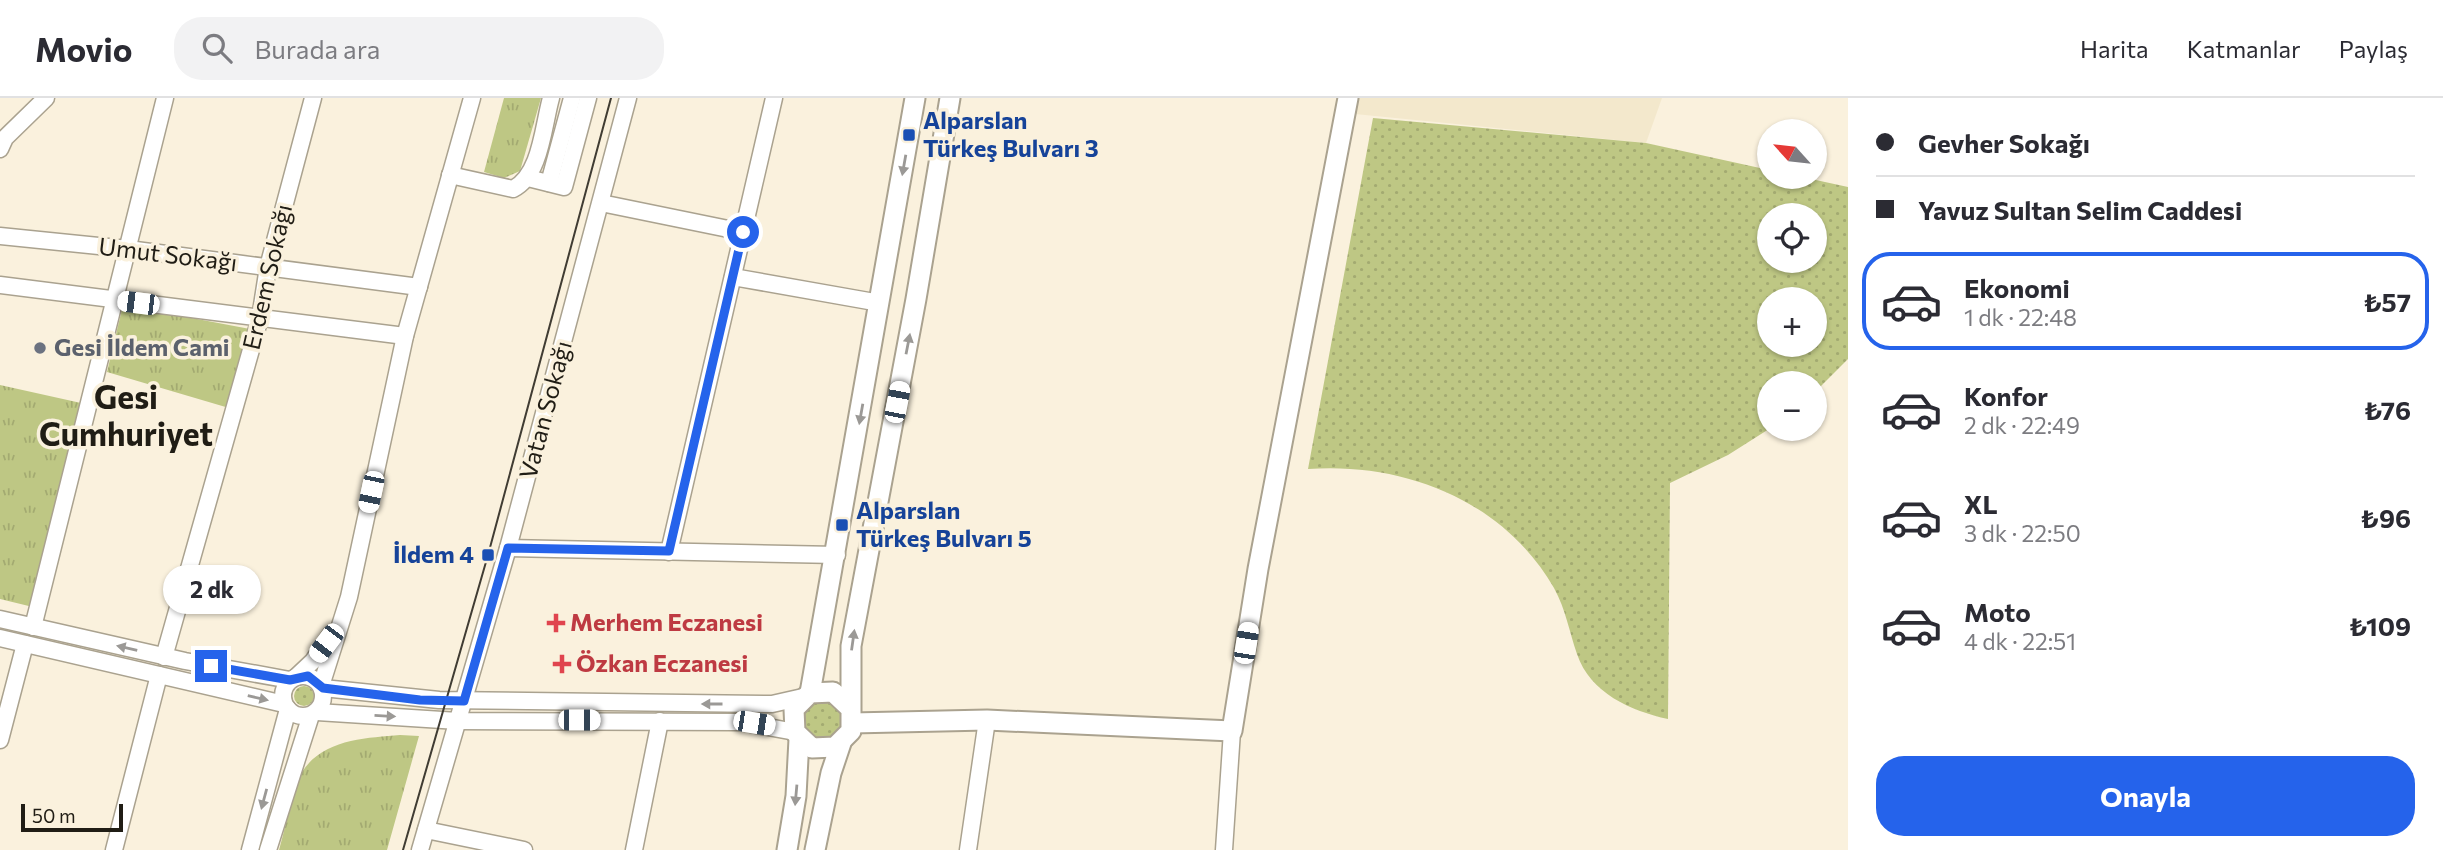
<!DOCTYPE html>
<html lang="tr">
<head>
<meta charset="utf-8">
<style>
	:root { --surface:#fff; --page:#f2f2f3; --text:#2b2b33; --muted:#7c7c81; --line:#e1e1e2; --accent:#2563eb }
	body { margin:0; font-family:Commissioner,sans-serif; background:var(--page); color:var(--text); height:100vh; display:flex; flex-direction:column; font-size:26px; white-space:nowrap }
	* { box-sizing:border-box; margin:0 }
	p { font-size:23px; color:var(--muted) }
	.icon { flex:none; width:38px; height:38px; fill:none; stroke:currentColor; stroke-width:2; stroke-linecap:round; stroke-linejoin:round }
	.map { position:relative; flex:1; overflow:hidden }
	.drawer { display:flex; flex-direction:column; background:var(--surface); width:595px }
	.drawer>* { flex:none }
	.top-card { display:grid; align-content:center; height:154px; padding:0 28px; background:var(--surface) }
	.needle { width:46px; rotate:297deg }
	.buttons { position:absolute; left:1757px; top:21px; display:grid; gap:14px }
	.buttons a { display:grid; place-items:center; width:70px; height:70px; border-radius:50%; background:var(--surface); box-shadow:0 2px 5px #0004; font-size:35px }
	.scale { position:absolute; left:21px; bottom:18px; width:102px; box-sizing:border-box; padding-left:7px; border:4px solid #201d15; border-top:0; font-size:19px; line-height:24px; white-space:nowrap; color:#201d15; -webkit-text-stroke:5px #faf1dd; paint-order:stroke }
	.end { position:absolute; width:32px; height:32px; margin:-16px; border:9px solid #2563eb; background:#fff; box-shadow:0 0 0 4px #fff }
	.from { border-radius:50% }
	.bubble { position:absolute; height:49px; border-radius:24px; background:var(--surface); box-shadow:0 2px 5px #0004; font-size:23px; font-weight:700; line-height:49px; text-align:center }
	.car { position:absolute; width:21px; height:42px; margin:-21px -10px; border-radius:9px; box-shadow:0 0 5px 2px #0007; background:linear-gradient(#fff 24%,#345 0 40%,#fff 0 76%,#345 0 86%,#fff 0) }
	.top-card b { display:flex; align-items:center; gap:24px; height:66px; font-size:26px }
	.top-card b+b { border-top:2px solid var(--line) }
	.top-card i { width:18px; height:18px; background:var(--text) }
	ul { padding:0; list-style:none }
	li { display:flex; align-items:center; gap:21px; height:98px; margin:0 14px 10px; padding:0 14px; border:4px solid transparent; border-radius:28px }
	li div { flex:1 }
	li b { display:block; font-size:26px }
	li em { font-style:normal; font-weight:700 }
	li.active { border-color:var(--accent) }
	li>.icon { width:63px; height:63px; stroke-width:1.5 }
	.primary-button { display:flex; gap:14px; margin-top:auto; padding:14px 28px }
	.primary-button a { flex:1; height:80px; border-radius:28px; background:var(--accent); color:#fff; font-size:28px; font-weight:700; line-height:80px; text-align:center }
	header { display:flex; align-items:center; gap:42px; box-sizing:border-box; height:98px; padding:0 35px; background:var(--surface); border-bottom:2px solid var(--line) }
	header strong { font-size:33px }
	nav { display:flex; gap:38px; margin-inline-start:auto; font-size:24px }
	.search { width:490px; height:63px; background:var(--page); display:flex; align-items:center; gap:18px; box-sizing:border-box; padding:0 24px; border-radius:28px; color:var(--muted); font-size:26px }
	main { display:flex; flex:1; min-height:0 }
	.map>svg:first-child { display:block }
</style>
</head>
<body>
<header>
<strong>Movio</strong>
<div class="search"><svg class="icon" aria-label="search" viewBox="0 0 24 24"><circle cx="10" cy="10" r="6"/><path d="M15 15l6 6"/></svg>Burada ara</div>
<nav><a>Harita</a><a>Katmanlar</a><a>Paylaş</a></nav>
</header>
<main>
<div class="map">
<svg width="1848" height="752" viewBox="0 0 1848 752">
	<defs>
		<pattern id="grass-dots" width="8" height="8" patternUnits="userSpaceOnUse" patternTransform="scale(1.75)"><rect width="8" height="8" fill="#bec784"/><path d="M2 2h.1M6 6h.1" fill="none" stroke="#a3aa71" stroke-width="1.8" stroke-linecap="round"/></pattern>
		<pattern id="park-tufts" width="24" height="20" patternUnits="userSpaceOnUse" patternTransform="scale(1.75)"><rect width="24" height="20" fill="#bec784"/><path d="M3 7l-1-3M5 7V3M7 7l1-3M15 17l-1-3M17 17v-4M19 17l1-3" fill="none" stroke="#a3aa71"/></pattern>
	</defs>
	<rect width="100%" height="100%" fill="#faf1dd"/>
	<path fill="#f3e8cc" d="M1348,0h314l-16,45 -301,-30z"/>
	<g fill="url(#grass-dots)" fill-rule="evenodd">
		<path d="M1373,20l273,25 123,27v7h33l46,10v172l-33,33v-9h-46v46l-41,26 -58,28 -2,236c-37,-8 -78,-26 -91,-65 -8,-23 -11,-44 -23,-66 -50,-87 -149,-126 -246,-119zM1769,117h46v46h-46zM1769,201h46v46h-46z"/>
		<circle cx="304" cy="598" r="10"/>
		<circle cx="822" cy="622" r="20"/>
	</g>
	<g fill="url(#park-tufts)">
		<path d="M504,0h37l-21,73 -16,7 -20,-6z"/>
		<path d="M123,207l127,24 -21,79 -122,-36z"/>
		<path d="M0,287l90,20 -53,203 -37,-9z"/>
		<path d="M400,637l19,1 -32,114h-108c6,-19 14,-63 23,-78 21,-33 64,-34 98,-37z"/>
	</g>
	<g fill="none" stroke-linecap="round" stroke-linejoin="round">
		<defs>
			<g id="minor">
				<path d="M0,51l5,-11 41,-40"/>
				<path d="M450,77l63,14c28,-14 30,-63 38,-91"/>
				<path d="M528,80l36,9 24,-89"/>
				<path d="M549,85l23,-85"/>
				<path d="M601,105l142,29"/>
				<path d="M0,138l128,13 291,38"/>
				<path d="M733,179l147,26"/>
				<path d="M0,187l405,51"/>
				<path d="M508,450l329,7"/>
				<path d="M669,454l105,-454"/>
				<path d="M0,521l185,42 105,19"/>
				<path d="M33,529l132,-529"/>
				<path d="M0,540l284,66"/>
				<path d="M164,559l96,-339 8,-51 45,-169"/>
				<circle cx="303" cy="598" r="20"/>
				<path d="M296,579l17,-16 18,-27"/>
				<path d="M321,588l28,-89 56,-261 67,-238"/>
				<path d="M323,590l116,12 333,4 31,-7"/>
				<path d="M317,614l141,9 283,1 54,10"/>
				<path d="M0,642l25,-96"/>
				<path d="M426,732l98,20"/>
				<path d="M114,752l45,-175"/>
				<path d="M250,752l38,-141"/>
				<path d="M268,752l43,-135"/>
				<path d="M420,752l88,-302 120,-450"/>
				<path d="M634,752l26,-129"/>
				<path d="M968,752l19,-130"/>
				<path d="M1224,752l8,-119"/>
			</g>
			<g id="major">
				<path d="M810,595l105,-595"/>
				<path d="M850,610l-17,-16 -23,1 -16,16 1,23 17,16 23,-1 16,-16v-85l65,-347 34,-201"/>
				<path d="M852,625l135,-3 245,11 26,-162 90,-471"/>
				<path d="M787,752l9,-54 3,-57"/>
				<path d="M815,752l16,-77 10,-30"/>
			</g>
		</defs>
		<use href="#minor" stroke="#aaa28f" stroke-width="19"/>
		<use href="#major" stroke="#aaa28f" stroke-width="23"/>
		<use href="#minor" stroke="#fff" stroke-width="16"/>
		<use href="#major" stroke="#fff" stroke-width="19"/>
		<path stroke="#403c33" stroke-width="2" d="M403,752l85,-295 123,-457"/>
	</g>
	<defs><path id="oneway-solid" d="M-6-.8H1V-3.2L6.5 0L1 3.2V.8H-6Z" transform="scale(1.75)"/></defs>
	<g fill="#9b9996">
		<use href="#oneway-solid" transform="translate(904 67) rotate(100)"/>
		<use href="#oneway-solid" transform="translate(908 246) rotate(-79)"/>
		<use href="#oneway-solid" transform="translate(861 316) rotate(100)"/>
		<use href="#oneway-solid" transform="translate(853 542) rotate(-82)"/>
		<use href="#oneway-solid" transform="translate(127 550) rotate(-167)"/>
		<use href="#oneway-solid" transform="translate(258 600) rotate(13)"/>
		<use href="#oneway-solid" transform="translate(712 606) rotate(-180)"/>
		<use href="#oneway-solid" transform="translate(385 618) rotate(3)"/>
		<use href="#oneway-solid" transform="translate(796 697) rotate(95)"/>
		<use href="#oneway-solid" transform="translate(264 701) rotate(105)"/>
	</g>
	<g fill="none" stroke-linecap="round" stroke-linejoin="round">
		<path stroke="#2563eb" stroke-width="9" d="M211,568l79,14 18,-4 15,12 97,12 44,1 44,-153 161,3 74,-319"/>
	</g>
	<g fill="#1a4fb4" stroke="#faf1dd" stroke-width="2.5">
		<rect x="902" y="30" width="14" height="14" rx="3.5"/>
		<rect x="835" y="420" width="14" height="14" rx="3.5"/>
		<rect x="481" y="450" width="14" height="14" rx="3.5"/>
	</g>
	<circle fill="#6b7280" stroke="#faf1dd" stroke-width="2.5" cx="40" cy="250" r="7"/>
	<g fill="#e0444e" stroke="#faf1dd" stroke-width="2.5">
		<path d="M552.5 514.5h7v7h7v7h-7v7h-7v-7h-7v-7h7z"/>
		<path d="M558.5 555.5h7v7h7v7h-7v7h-7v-7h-7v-7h7z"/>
	</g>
	<g text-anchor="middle" stroke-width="7" stroke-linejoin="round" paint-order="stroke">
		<g font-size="24" font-weight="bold" fill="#164399" stroke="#faf1dd" text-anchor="start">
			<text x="923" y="31">Alparslan<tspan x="923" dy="28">Türkeş Bulvarı 3</tspan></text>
			<text x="856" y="421">Alparslan<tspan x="856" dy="28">Türkeş Bulvarı 5</tspan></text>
			<text x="474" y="465" text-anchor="end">İldem 4</text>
		</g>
		<g font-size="24" fill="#201d15" stroke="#faf1dd">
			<text transform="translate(168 157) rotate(7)" y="8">Umut Sokağı</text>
			<text transform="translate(268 179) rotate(-77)" y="8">Erdem Sokağı</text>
			<text transform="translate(546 312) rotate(-75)" y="8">Vatan Sokağı</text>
		</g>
		<g font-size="24" font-weight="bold" fill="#5b616d" stroke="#faf1dd" text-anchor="start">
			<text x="54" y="258">Gesi İldem Cami</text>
		</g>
		<g font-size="24" font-weight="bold" fill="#be3a42" stroke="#faf1dd" text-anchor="start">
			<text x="570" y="533">Merhem Eczanesi</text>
			<text x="576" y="574">Özkan Eczanesi</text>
		</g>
		<g font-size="32" font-weight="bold" fill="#201d15" stroke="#faf1dd">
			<text x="126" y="311">Gesi<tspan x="126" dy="37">Cumhuriyet</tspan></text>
		</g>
	</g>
</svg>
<div class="buttons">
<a><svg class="needle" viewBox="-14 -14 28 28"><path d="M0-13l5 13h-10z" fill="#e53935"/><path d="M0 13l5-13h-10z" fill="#7c7c81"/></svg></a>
<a><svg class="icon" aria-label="locate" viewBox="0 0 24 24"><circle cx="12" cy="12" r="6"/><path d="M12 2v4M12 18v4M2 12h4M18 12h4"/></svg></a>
<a>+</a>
<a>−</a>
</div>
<div class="scale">50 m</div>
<i class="end from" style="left:743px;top:134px"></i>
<i class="end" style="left:211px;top:568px"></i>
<div class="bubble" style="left:163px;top:467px;width:98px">2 dk</div>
<i class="car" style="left:138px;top:205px;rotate:277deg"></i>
<i class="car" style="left:897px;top:304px;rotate:11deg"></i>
<i class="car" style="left:371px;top:394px;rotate:192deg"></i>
<i class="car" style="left:326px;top:545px;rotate:217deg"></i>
<i class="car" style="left:1246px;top:545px;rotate:9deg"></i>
<i class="car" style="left:579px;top:622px;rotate:90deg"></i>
<i class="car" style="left:754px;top:625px;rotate:99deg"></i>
</div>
<section class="drawer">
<div class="top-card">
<b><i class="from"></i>Gevher Sokağı</b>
<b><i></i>Yavuz Sultan Selim Caddesi</b>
</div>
<ul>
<li class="active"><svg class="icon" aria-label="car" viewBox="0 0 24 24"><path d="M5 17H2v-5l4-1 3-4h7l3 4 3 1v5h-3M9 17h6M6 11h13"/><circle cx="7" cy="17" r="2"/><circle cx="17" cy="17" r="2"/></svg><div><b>Ekonomi</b><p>1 dk · 22:48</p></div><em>₺57</em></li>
<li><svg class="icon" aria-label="car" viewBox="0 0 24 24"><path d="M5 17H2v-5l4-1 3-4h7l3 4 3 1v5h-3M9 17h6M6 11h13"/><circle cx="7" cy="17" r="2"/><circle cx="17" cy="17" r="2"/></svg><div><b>Konfor</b><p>2 dk · 22:49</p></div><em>₺76</em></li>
<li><svg class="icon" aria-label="car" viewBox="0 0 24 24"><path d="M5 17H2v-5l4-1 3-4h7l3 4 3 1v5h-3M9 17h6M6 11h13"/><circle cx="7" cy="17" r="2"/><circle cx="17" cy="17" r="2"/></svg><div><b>XL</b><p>3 dk · 22:50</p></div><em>₺96</em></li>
<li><svg class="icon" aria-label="car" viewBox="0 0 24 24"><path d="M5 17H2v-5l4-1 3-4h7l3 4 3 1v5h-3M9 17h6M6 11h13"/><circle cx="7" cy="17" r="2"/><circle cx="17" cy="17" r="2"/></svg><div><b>Moto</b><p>4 dk · 22:51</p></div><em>₺109</em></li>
</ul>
<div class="primary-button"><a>Onayla</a></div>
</section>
</main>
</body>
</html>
